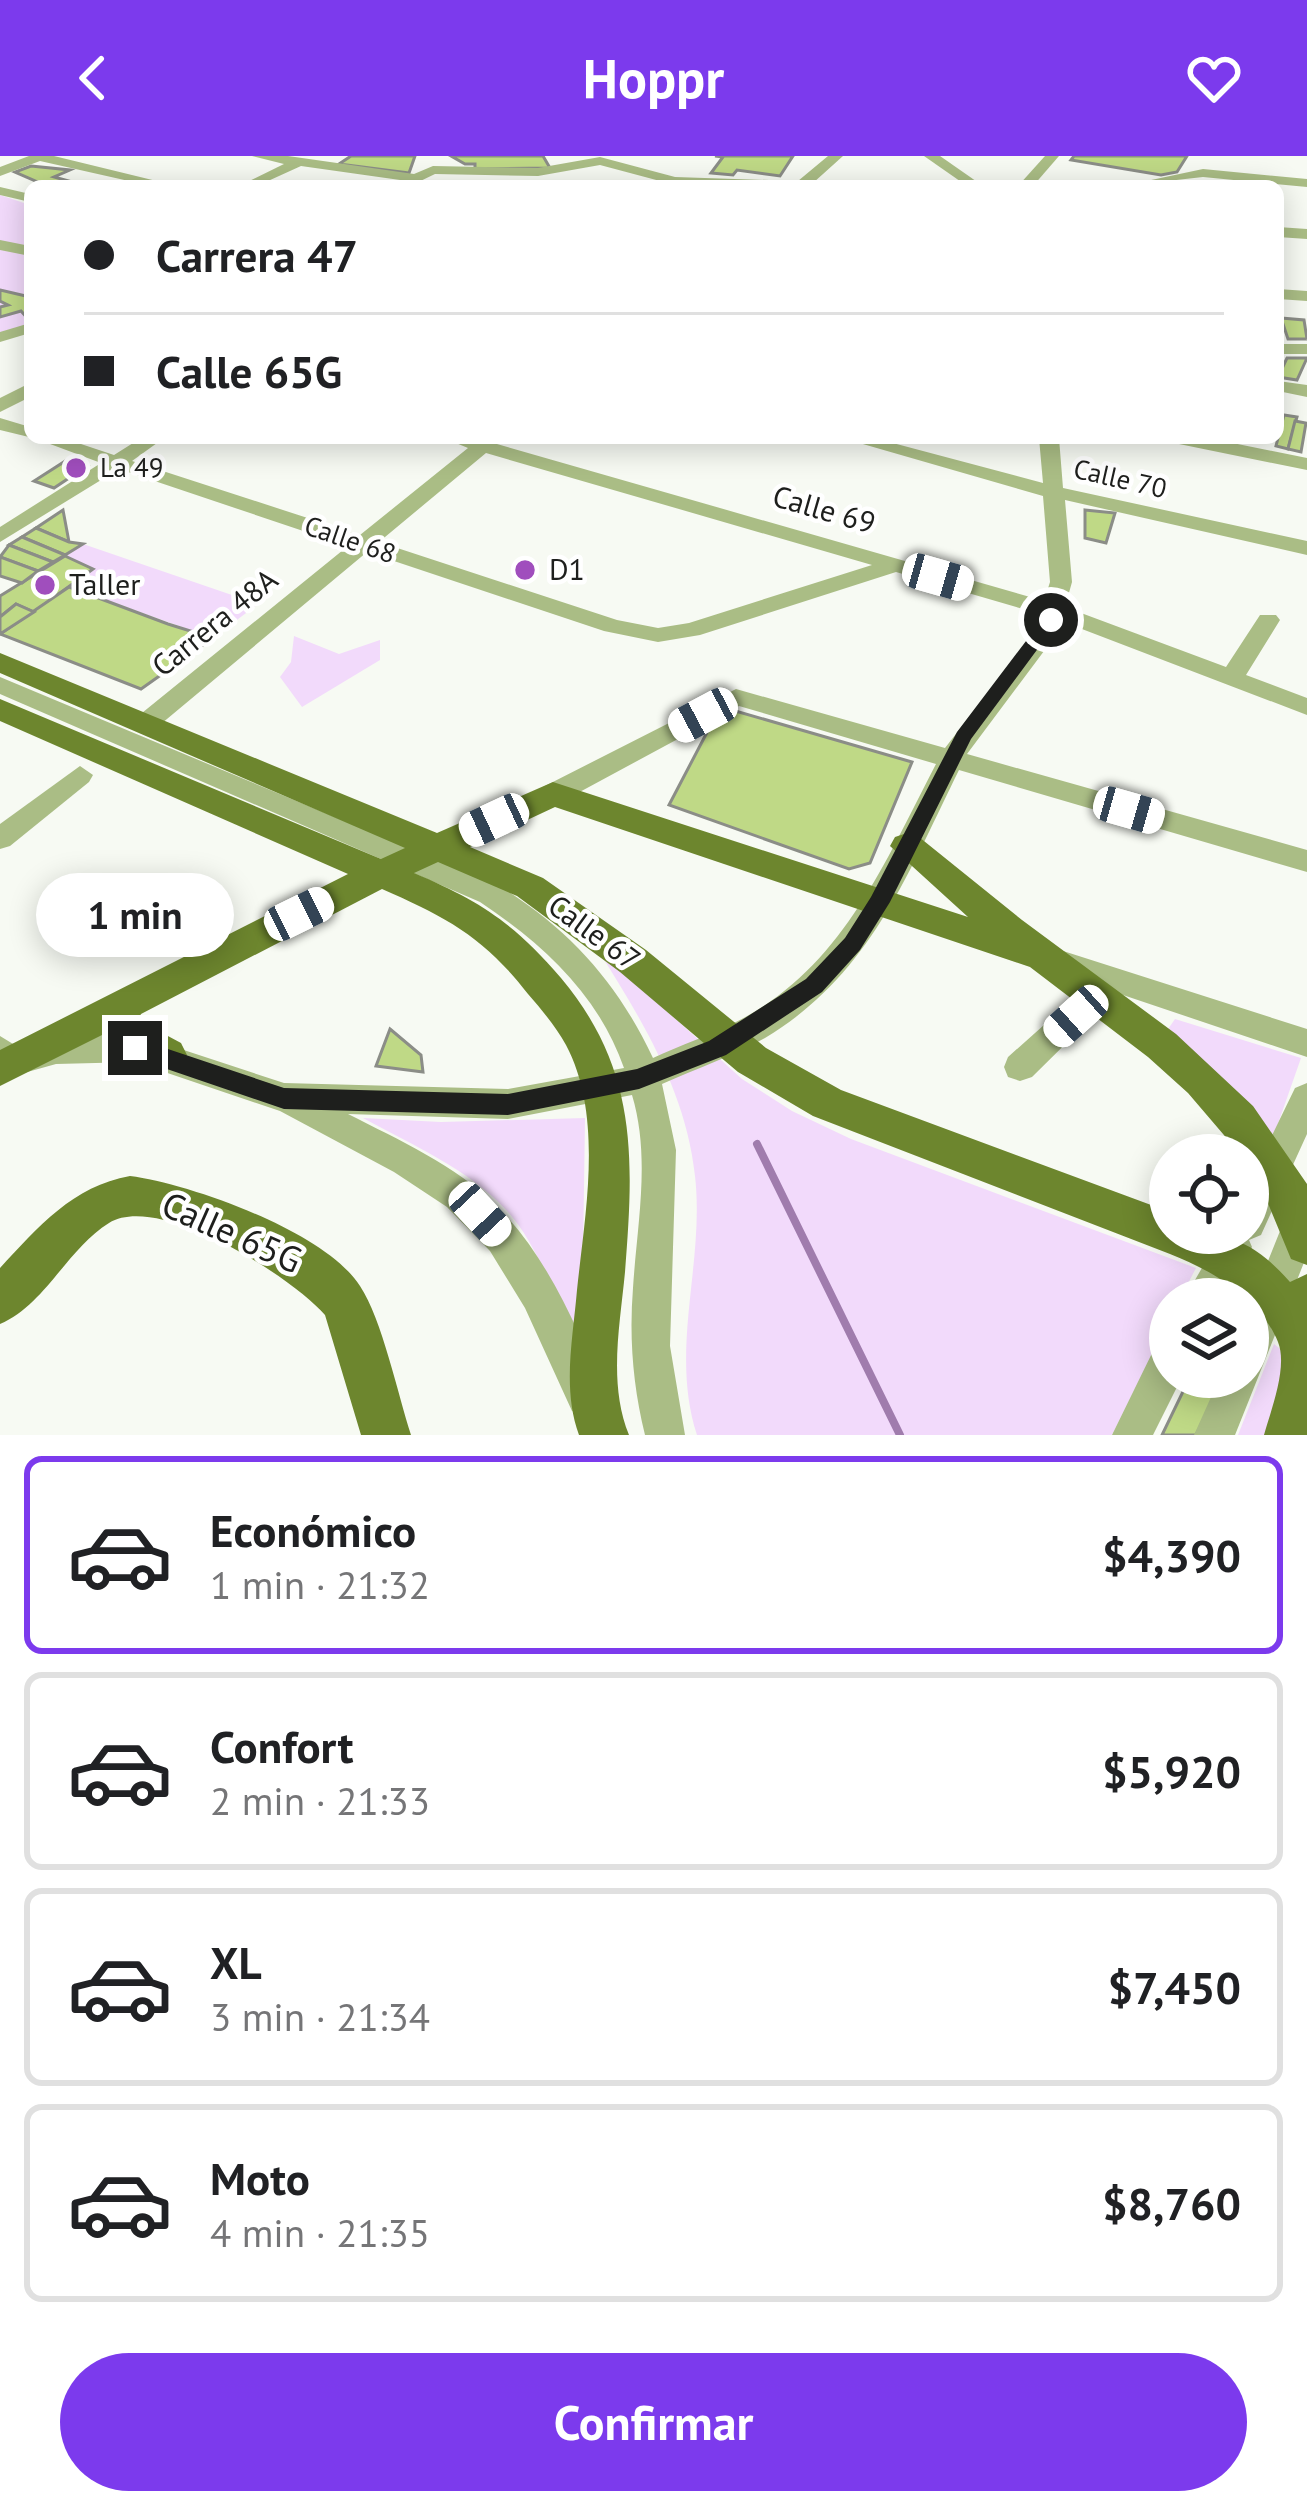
<!DOCTYPE html>
<html lang="es">
<head>
<meta charset="utf-8">
<style>
	:root { --surface:#fff; --page:#f2f2f2; --text:#202124; --muted:#757577; --line:#e0e0e0; --accent:#7c3aed }
	body { margin:0; font-family:"PT Sans",sans-serif; background:var(--page); color:var(--text); height:100vh; display:flex; flex-direction:column; font-size:45px; white-space:nowrap }
	* { box-sizing:border-box; margin:0 }
	p { font-size:39px; color:var(--muted) }
	.icon { flex:none; width:66px; height:66px; fill:none; stroke:currentColor; stroke-width:2; stroke-linecap:round; stroke-linejoin:round }
	.map { position:relative; height:1279px; overflow:hidden }
	.drawer { display:flex; flex-direction:column; background:var(--surface); flex:1 }
	.drawer>* { flex:none }
	.hud { position:absolute; left:24px; top:24px; width:1260px; height:264px; border-radius:18px; box-shadow:0 6px 30px #0003; display:grid; align-content:center; height:264px; padding:0 60px; background:var(--surface) }
	.fabs { position:absolute; left:1149px; top:978px; display:grid; gap:24px }
	.fabs a { display:grid; place-items:center; width:120px; height:120px; border-radius:50%; background:var(--surface); box-shadow:0 6px 30px #0003; font-size:60px }
	.end { position:absolute; width:54px; height:54px; margin:-27px; border:15px solid #1e1f1d; background:#fff; box-shadow:0 0 0 6px #fff }
	.from { border-radius:50% }
	.bubble { position:absolute; height:84px; border-radius:42px; background:var(--surface); box-shadow:0 6px 30px #0003; font-size:39px; font-weight:800; line-height:84px; text-align:center }
	.car { position:absolute; width:36px; height:72px; margin:-36px -18px; border-radius:15px; box-shadow:0 0 9px 3px #0007; background:linear-gradient(#fff 24%,#345 0 40%,#fff 0 76%,#345 0 86%,#fff 0) }
	.hud b { display:flex; align-items:center; gap:42px; height:114px; font-size:45px }
	.hud b+b { border-top:3px solid var(--line) }
	.hud i { width:30px; height:30px; background:var(--text) }
	ul { padding:21px 0 0; list-style:none }
	li { display:flex; align-items:center; gap:36px; height:198px; margin:0 24px 18px; padding:0 36px; border:6px solid var(--line); border-radius:18px }
	li div { flex:1 }
	li b { display:block; font-size:45px }
	li em { font-style:normal; font-weight:800 }
	li.current { border-color:var(--accent) }
	li>.icon { width:108px; height:108px; stroke-width:1.5 }
	.action { display:flex; gap:24px; margin-top:auto; padding:24px 60px }
	.action a { flex:1; height:138px; border-radius:72px; background:var(--accent); color:#fff; font-size:48px; font-weight:800; line-height:138px; text-align:center }
	header { display:flex; justify-content:space-between; align-items:center; height:156px; padding:0 60px; background:var(--accent); color:#fff; font-size:54px; font-weight:800 }
	.map>svg:first-child { display:block }
</style>
</head>
<body>
<header><svg class="icon" aria-label="back" viewBox="0 0 24 24"><path d="M15 5l-7 7 7 7"/></svg>Hoppr<svg class="icon" aria-label="heart" viewBox="0 0 24 24"><path d="M12 20l-8-8c-3-5 5-10 8-4 3-6 11-1 8 4z"/></svg></header>
<div class="map">
<svg width="1307" height="1279" viewBox="0 0 1307 1279">
	<rect width="100%" height="100%" fill="#f7faf3"/>
	<g fill="#f2dafb">
		<path d="M0,39l30,10v119l-30,10z"/>
		<path d="M83,388l175,60 -45,34 -144,-51 23,-17 -27,-15z"/>
		<path d="M294,480l45,18 41,-14v20l-78,47 -22,-30 11,-15z"/>
		<path d="M596,791l146,132 50,32 59,28 345,129 -16,31h-10v21l-58,115h-415c-28,-86 8,-172 -2,-259 -9,-85 -54,-158 -99,-229z"/>
		<path d="M1175,863l126,39 -28,80 -107,-106z"/>
		<path d="M363,962l78,4 144,-4 -3,208 -13,2c-18,-40 -33,-85 -62,-117 -38,-42 -95,-66 -144,-93z"/>
		<path d="M1274,1188l9,7v46l-16,38h-29z"/>
	</g>
	<g fill="none" stroke-linecap="round" stroke-linejoin="round">
		<path stroke="#a07cad" stroke-width="8" d="M757,988l143,291"/>
	</g>
	<g fill="#bfd986" stroke="#8b8d87" stroke-width="3">
		<path d="M351,0h64l-6,17 -70,-9z"/>
		<path d="M451,0h92l7,12 -75,1v-5h-10z"/>
		<path d="M715,0h78l-13,20 -43,-6 -4,5 -22,-2 12,-16z"/>
		<path d="M1074,0h113l-10,16 -16,3 -90,-15z"/>
		<path d="M31,10l39,4 -16,7 29,8 -36,1 -32,-14z"/>
		<path d="M0,134l30,7v24l-9,-10 -21,6v-10l8,-2 -8,-4z"/>
		<path d="M1281,162l23,2 3,19h-19z"/>
		<path d="M1287,202h20l-10,22 -19,-3z"/>
		<path d="M1284,259l13,2 -9,32 -12,-3z"/>
		<path d="M1295,265l11,2 -5,29 -13,-3z"/>
		<path d="M67,304l20,6 -33,22 -20,-7z"/>
		<path d="M63,354l6,32 -33,-14z"/>
		<path d="M1085,354l30,3 -9,30 -21,-5z"/>
		<path d="M36,372l33,14 14,2 -18,11 -43,-18z"/>
		<path d="M22,381l43,18 -12,7 -44,-17z"/>
		<path d="M9,389l44,17 -15,9 -38,-14z"/>
		<path d="M65,400l28,13 -59,43 -18,-8 -16,13v-21z"/>
		<path d="M0,401l38,14 -16,12 -22,-7z"/>
		<path d="M69,431l99,37 45,14 -72,51 -141,-55z"/>
		<path d="M16,448l18,8 -34,22v-17z"/>
		<path d="M725,552l187,54 -42,101 -21,6 -180,-64 45,-86z"/>
		<path d="M390,873l31,26 2,17 -47,-6z"/>
		<path d="M1190,1221h34l-28,58h-34z"/>
	</g>
	<g fill="none" stroke-linecap="round" stroke-linejoin="round">
		<g fill="#aabd85" fill-rule="evenodd">
			<path d="M29,0h25l123,30h-26l-111,-25 -40,15v-9z"/>
			<path d="M252,0h36l126,18 19,-8 105,2 62,-11 75,20 123,4 30,-25h15l-30,27 2,3 -140,-1 -75,-20 -62,11 -103,-2 -25,12h-18l8,-6 -99,-14 -44,20h-18l45,-22z"/>
			<path d="M924,0h16l43,30h-16z"/>
			<path d="M1045,0h14l-26,30h-15z"/>
			<path d="M1203,13l104,10v8l-104,-10 -80,9z"/>
			<path d="M0,31l30,7v8l-30,-7z"/>
			<path d="M1278,71l29,2v10l-29,-2z"/>
			<path d="M0,84l30,6v10l-30,-6z"/>
			<path d="M1278,133l29,2v10l-29,-2z"/>
			<path d="M30,167v10l-30,9v-10z"/>
			<rect x="1278" y="188" width="29" height="10"/>
			<path d="M1278,225l29,4v12l-29,-6z"/>
			<path d="M30,227v14l-30,15v-14z"/>
			<path d="M0,262l30,9 3,11 -33,-8z"/>
			<path d="M34,282h29l51,17 27,-17h23l-32,23 228,74 108,-87 -24,-10h58l-5,6 547,157 6,-19 -7,-86 -201,-58h32l169,45 -4,-45h20l4,50 244,53v14l-242,-55 7,82 -7,25 161,60 34,-52h16l4,5 -34,55 61,23v17l-246,-94 -8,18 -86,115 340,96v22l-348,-102c-52,105 -89,205 -194,268 -32,18 -69,31 -103,46l14,66 -6,196 15,89h-40c-12,-49 -16,-97 -12,-147 4,-64 18,-130 -1,-193l-124,24 -160,-5c51,26 107,51 149,92 51,51 82,125 109,191l-6,14 -14,6 -14,-6 -47,-103 -35,-57 -43,-44 -53,-35 -114,-61 -145,-49 -79,2 -43,12 -13,-5v-35l18,11 38,-11 79,-2 149,49 224,6 116,-21c-26,-74 -81,-124 -144,-166l-480,-208v-17l500,209c71,45 117,96 153,172 28,-13 57,-23 85,-37 104,-53 147,-159 198,-257l-197,-58 -176,95h-20l-3,-7 3,-7 193,-98 209,59 89,-115 6,-19 -144,-42 -196,63 -42,7 -54,-11 -237,-79 -212,177h-18l-4,-6 4,-6 211,-171 -229,-77 -119,73v-15l101,-64zM486,297l386,112 -183,58 -31,5 -41,-8 -238,-78z"/>
			<path d="M1169,282h39l99,20v12l-128,-26z"/>
			<path d="M80,610l13,9 -4,7 -79,64 -10,3v-25z"/>
			<path d="M1060,794l247,79v28l-190,-64 -85,84 -12,4 -12,-4 -4,-10 4,-10 82,-73 -41,-13 -4,-9 4,-9z"/>
			<path d="M1307,927v51l-46,101 -12,5 3,7 -28,52h-40l37,-64 27,-2v-48l47,-97z"/>
			<path d="M1307,1035v64l-72,180h-41l26,-58h28v-66l46,-115z"/>
			<path d="M1170,1184v37h12l-29,58h-41l44,-90z"/>
		</g>
		<g fill="#6d862e" fill-rule="evenodd">
			<path d="M0,497l437,180 116,-51 415,135 -78,-71 5,-9 12,-4 12,4 103,83 154,114 77,72 54,78v81l-16,-6 -43,-104h-7l-53,-62 -40,-36 -118,-90 -475,-160 -85,40 73,31 103,72 120,98 75,42 329,122v21c57,0 81,5 120,49l17,-8v161h-43c7,-25 24,-68 14,-93 -18,-44 -65,-71 -108,-88l-357,-138 -75,-44 -118,-100 -103,-76 -79,-34 -24,11c66,28 100,50 147,105 77,92 73,180 64,294 -5,53 -17,112 4,163h-50c-17,-46 -6,-97 -2,-145 8,-77 27,-173 -11,-245 -10,-18 -24,-35 -38,-51 -44,-57 -82,-77 -146,-105l-241,125 -3,6 43,23 6,12 -6,12c-25,9 -60,-15 -79,-32l-102,51v-36l348,-176 -348,-153v-22l381,160 24,-11 -405,-175z"/>
			<path d="M130,1020c61,8 196,56 230,110 22,33 38,109 51,149h-50l-36,-120c-33,-38 -166,-123 -216,-92 -42,26 -64,82 -109,101v-56c38,-41 73,-82 130,-92z"/>
		</g>
	</g>
	<path fill="#1e1f1d" d="M1045,460l14,4 -88,119 -81,163 -30,48 -38,42 -96,63 -87,34 -131,26 -224,-6 -158,-54 -3,-7 12,-10 149,50 224,6 129,-25 72,-28 97,-62 39,-41 26,-41 86,-165z"/>
	<g fill="#a04ebd" stroke="#fff" stroke-width="4.5">
		<circle cx="76" cy="312" r="12"/>
		<circle cx="525" cy="414" r="12"/>
		<circle cx="45" cy="429" r="12"/>
	</g>
	<g text-anchor="middle" stroke-width="9" stroke-linejoin="round" paint-order="stroke">
		<g font-size="27" fill="#1e1f1d" stroke="#fff" text-anchor="start">
			<text x="100" y="321">La 49</text>
		</g>
		<g font-size="27" fill="#1e1f1d" stroke="#fff">
			<text transform="translate(1120 323) rotate(13)" y="9">Calle 70</text>
			<text transform="translate(350 384) rotate(19)" y="9">Calle 68</text>
		</g>
		<g font-size="30" fill="#1e1f1d" stroke="#fff">
			<text transform="translate(824 354) rotate(16)" y="10">Calle 69</text>
			<text transform="translate(215 467) rotate(-39)" y="10">Carrera 48A</text>
			<text transform="translate(594 777) rotate(36)" y="10">Calle 67</text>
		</g>
		<g font-size="30" fill="#1e1f1d" stroke="#fff" text-anchor="start">
			<text x="549" y="424">D1</text>
			<text x="69" y="439">Taller</text>
		</g>
		<g font-size="36" fill="#1e1f1d" stroke="#fff">
			<text transform="translate(232 1076) rotate(24)" y="13">Calle 65G</text>
		</g>
	</g>
</svg>
<div class="fabs">
<a><svg class="icon" aria-label="locate" viewBox="0 0 24 24"><circle cx="12" cy="12" r="6"/><path d="M12 2v4M12 18v4M2 12h4M18 12h4"/></svg></a>
<a><svg class="icon" aria-label="layers" viewBox="0 0 24 24"><path d="M12 4l9 5-9 5-9-5zM3 14l9 5 9-5"/></svg></a>
</div>
<i class="end from" style="left:1051px;top:464px"></i>
<i class="end" style="left:135px;top:892px"></i>
<div class="bubble" style="left:36px;top:717px;width:198px">1 min</div>
<i class="car" style="left:938px;top:421px;rotate:106deg"></i>
<i class="car" style="left:703px;top:559px;rotate:242deg"></i>
<i class="car" style="left:1129px;top:654px;rotate:106deg"></i>
<i class="car" style="left:494px;top:664px;rotate:245deg"></i>
<i class="car" style="left:299px;top:758px;rotate:64deg"></i>
<i class="car" style="left:1076px;top:860px;rotate:228deg"></i>
<i class="car" style="left:480px;top:1058px;rotate:137deg"></i>
<div class="hud">
<b><i class="from"></i>Carrera 47</b>
<b><i></i>Calle 65G</b>
</div>
</div>
<section class="drawer">
<ul>
<li class="current"><svg class="icon" aria-label="car" viewBox="0 0 24 24"><path d="M5 17H2v-5l4-1 3-4h7l3 4 3 1v5h-3M9 17h6M6 11h13"/><circle cx="7" cy="17" r="2"/><circle cx="17" cy="17" r="2"/></svg><div><b>Económico</b><p>1 min · 21:32</p></div><em>$4,390</em></li>
<li><svg class="icon" aria-label="car" viewBox="0 0 24 24"><path d="M5 17H2v-5l4-1 3-4h7l3 4 3 1v5h-3M9 17h6M6 11h13"/><circle cx="7" cy="17" r="2"/><circle cx="17" cy="17" r="2"/></svg><div><b>Confort</b><p>2 min · 21:33</p></div><em>$5,920</em></li>
<li><svg class="icon" aria-label="car" viewBox="0 0 24 24"><path d="M5 17H2v-5l4-1 3-4h7l3 4 3 1v5h-3M9 17h6M6 11h13"/><circle cx="7" cy="17" r="2"/><circle cx="17" cy="17" r="2"/></svg><div><b>XL</b><p>3 min · 21:34</p></div><em>$7,450</em></li>
<li><svg class="icon" aria-label="car" viewBox="0 0 24 24"><path d="M5 17H2v-5l4-1 3-4h7l3 4 3 1v5h-3M9 17h6M6 11h13"/><circle cx="7" cy="17" r="2"/><circle cx="17" cy="17" r="2"/></svg><div><b>Moto</b><p>4 min · 21:35</p></div><em>$8,760</em></li>
</ul>
<div class="action"><a>Confirmar</a></div>
</section>
</body>
</html>
